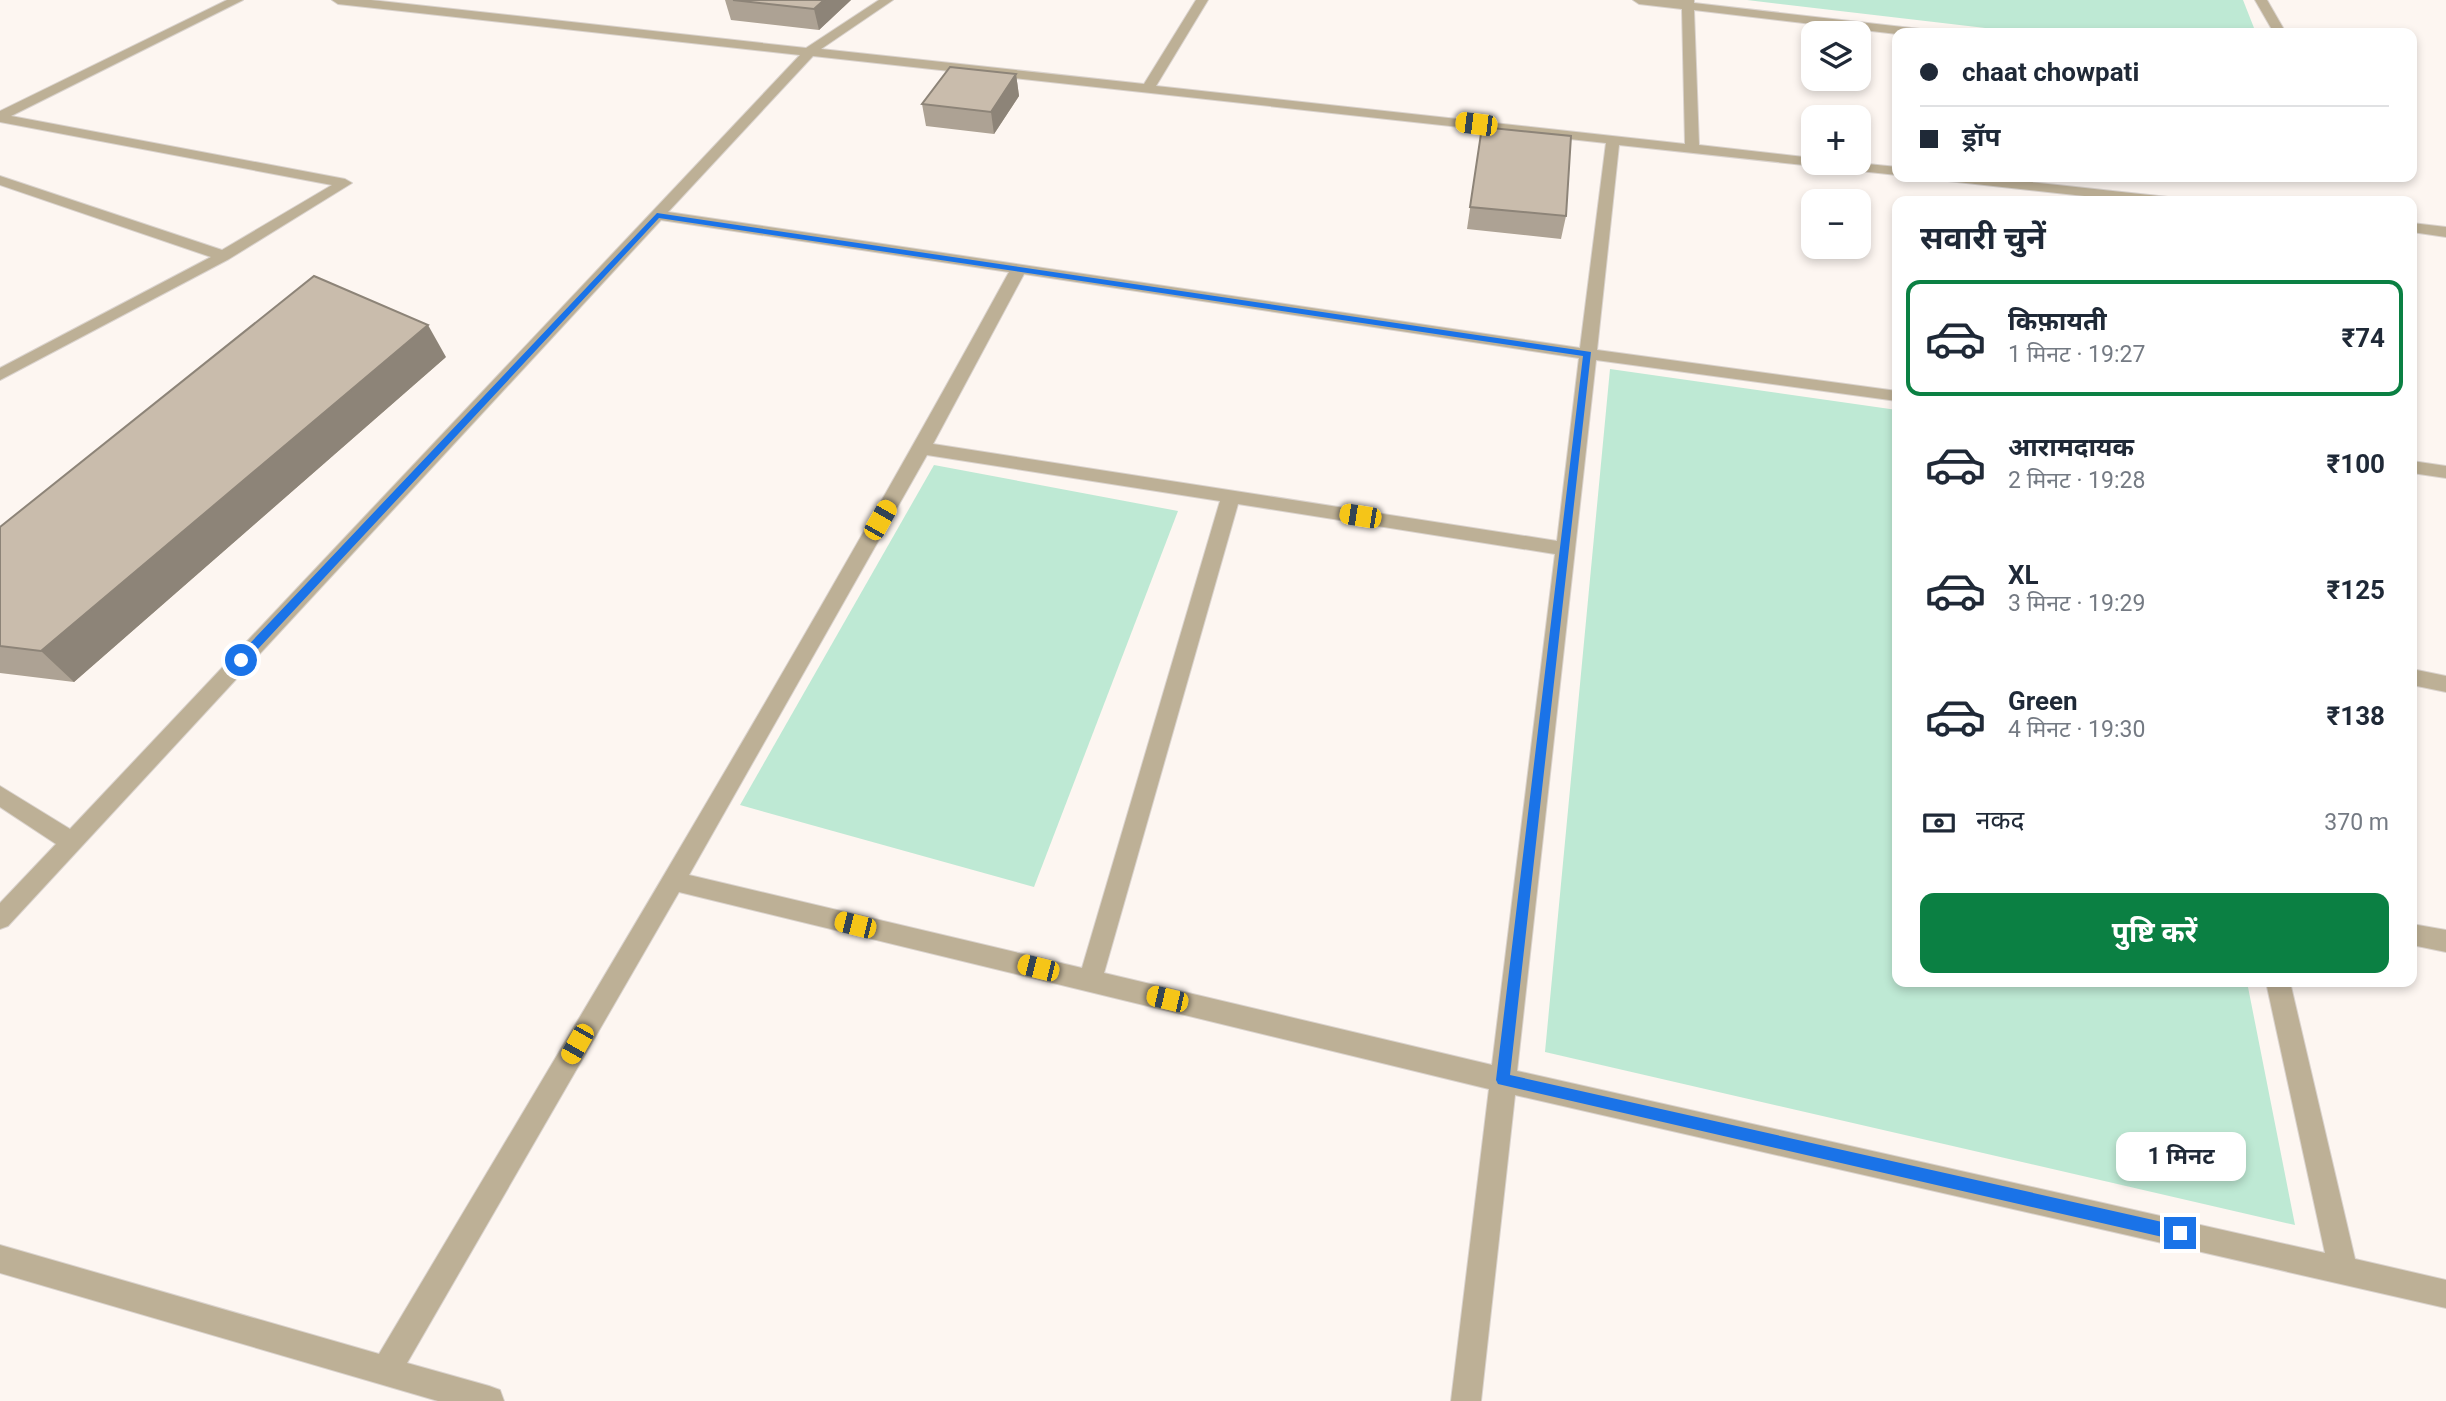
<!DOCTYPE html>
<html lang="hi">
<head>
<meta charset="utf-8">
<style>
	:root { --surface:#fff; --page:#f6f6f7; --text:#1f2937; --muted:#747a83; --line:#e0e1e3; --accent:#0b8043 }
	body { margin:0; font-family:Roboto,"Noto Sans Devanagari",sans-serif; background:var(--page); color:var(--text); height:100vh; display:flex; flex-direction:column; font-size:26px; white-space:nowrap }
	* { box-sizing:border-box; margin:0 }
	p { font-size:23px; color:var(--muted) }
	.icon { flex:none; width:38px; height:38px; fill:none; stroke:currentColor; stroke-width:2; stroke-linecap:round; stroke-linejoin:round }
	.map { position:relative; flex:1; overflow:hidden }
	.panel { position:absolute; left:1892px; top:196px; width:525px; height:791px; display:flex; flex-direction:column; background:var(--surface); border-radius:14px; box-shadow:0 4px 10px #0003 }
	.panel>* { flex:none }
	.guide { position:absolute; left:1892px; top:28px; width:525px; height:154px; border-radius:14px; box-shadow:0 4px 10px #0003; display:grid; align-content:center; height:154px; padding:0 28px; background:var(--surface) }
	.tools { position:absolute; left:1801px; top:21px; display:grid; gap:14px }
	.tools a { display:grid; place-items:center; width:70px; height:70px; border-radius:14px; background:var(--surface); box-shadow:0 4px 10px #0003; font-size:35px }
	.end { position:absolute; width:32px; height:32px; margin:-16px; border:9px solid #1a73e8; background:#fff; box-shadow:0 0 0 4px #fff }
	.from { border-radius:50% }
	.bubble { position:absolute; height:49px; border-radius:14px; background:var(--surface); box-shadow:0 4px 10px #0003; font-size:23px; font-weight:700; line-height:49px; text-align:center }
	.car { position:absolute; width:21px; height:42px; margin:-21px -10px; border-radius:9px; box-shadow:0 0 5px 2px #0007; background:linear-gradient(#f5c518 24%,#345 0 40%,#f5c518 0 76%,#345 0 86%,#f5c518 0) }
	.guide b { display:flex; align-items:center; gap:24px; height:66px; font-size:26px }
	.guide b+b { border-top:2px solid var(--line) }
	.guide i { width:18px; height:18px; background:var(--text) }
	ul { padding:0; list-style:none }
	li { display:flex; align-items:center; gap:21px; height:116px; margin:0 14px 10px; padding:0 14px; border:4px solid transparent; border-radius:14px }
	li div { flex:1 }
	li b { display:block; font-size:26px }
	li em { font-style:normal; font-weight:700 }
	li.on { border-color:var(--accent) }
	li>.icon { width:63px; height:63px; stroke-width:1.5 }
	h2 { padding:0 28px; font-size:32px; line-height:84px }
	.pay { display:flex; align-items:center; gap:18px; height:77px; padding:0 28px; font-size:26px }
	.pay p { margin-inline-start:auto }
	.action { display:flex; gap:14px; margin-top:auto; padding:14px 28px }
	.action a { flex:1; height:80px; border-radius:14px; background:var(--accent); color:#fff; font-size:28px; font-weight:700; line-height:80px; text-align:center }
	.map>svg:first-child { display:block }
</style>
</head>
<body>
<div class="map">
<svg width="2446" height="1401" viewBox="0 0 2446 1401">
	<rect width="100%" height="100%" fill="#fdf6f1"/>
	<g fill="#bee9d4">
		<path d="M1747,0h496l13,33h-228z"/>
		<path d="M1610,369l287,41v572h350l48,243 -750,-173z"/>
		<path d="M934,465l244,46 -144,376 -294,-82z"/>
	</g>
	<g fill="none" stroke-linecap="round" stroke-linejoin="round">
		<defs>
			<g id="minor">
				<path d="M227,0h16l-232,116 334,63 7,4 -123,76 -229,121v-12l211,-111 -211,-72v-9l222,74 110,-65 -332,-63v-11z"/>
				<path d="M332,0h39l435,48 73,-48h14l-72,49 323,35 52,-84h12l-52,86 529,58 -3,-135 -43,-5 -6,-4h61v3l235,27 2,3 -34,1 -203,-24 5,135 114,13v5h45l39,4v8l-278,-30 -22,205 300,41v10l-301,-41 -79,711 808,182 -59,-271h24l65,277 91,21v28l-931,-213 -34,306h-30l38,-312 -810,-197 -272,471 82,23 11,4 4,11h-66l-438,-128v-28l379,109c213,-358 430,-716 630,-1082l-348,-52 -653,706 -8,3v-26l56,-59 -56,-37v-21l70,43 730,-774 -462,-51zM813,56l793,87 -26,205 -912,-136zM1024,274l555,84 -22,183 -624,-97zM927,455l293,46 -138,467 -393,-93zM1238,504l317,50 -63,511 -388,-92z"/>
				<path d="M2255,0h12l19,33h-12z"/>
				<path d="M1941,177h44l183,20 7,4h-45l-182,-20z"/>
				<path d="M2412,223l34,4v10l-34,-5z"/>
				<path d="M2412,461l34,5v12l-34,-5z"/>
				<path d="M2412,669l34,7v16l-34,-7z"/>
				<path d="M2412,924l34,6v22l-34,-7z"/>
			</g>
		</defs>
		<use href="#minor" stroke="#dad3ce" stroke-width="2"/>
		<use href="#minor" fill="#bdb096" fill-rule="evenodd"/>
	</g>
	<g fill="#ada294">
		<path d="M725,0h126l-32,30 -88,-10z"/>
		<path d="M1016,74l3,22 -25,38 -68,-8 -4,-22z"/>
		<path d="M1482,127l84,89 -5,23 -94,-10z"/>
		<path d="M446,357l-372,325 -74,-9v-146z"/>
	</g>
	<g fill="#8d8478">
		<path d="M824,0h27l-32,30 -5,-21z"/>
		<path d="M1016,74l3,22 -25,38 -3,-22z"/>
		<path d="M428,325l18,32 -372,325 -33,-31z"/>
	</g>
	<g fill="#c9bcac" stroke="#8d8478" stroke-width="2">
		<path d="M733,0h91l-10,9z"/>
		<path d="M950,67l66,7 -25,38 -69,-8z"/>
		<path d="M1482,127l89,9 -5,80 -96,-9z"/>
		<path d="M314,276l114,49 -387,326 -41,-5v-119z"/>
	</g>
	<path fill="#1a73e8" d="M657,213l934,139 -81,723 670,151 5,2 2,5 -2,6 -5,2 -682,-157 -2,-4 87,-724 -924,-138 -414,445h-8v-6z"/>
</svg>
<div class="tools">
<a><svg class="icon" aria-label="layers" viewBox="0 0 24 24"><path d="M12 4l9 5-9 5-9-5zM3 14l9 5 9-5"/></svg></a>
<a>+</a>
<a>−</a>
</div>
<i class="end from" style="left:241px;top:660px"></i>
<i class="end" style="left:2180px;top:1233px"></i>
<div class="bubble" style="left:2116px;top:1132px;width:130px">1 मिनट</div>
<i class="car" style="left:1476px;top:124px;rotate:277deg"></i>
<i class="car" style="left:1360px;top:516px;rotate:279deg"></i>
<i class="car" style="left:880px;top:520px;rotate:30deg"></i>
<i class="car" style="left:855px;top:925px;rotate:284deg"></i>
<i class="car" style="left:1038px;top:968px;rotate:284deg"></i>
<i class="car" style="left:1167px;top:999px;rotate:283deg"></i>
<i class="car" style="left:577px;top:1044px;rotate:210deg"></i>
<div class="guide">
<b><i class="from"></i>chaat chowpati</b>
<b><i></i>ड्रॉप</b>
</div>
<section class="panel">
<h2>सवारी चुनें</h2>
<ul>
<li class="on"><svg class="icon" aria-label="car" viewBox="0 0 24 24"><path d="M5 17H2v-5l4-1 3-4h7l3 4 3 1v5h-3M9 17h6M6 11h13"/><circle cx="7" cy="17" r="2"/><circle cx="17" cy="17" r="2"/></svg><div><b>किफ़ायती</b><p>1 मिनट · 19:27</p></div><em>₹74</em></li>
<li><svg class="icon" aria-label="car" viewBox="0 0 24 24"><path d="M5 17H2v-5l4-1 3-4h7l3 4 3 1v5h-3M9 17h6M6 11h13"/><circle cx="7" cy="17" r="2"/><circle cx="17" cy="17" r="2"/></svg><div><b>आरामदायक</b><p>2 मिनट · 19:28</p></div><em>₹100</em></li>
<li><svg class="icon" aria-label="car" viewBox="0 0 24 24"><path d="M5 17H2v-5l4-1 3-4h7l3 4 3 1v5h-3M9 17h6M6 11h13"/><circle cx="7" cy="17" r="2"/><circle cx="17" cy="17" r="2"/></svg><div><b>XL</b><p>3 मिनट · 19:29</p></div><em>₹125</em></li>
<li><svg class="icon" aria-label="car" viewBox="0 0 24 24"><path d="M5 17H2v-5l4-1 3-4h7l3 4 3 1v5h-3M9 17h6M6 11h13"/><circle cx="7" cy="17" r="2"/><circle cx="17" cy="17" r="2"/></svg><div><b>Green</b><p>4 मिनट · 19:30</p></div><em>₹138</em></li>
</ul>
<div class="pay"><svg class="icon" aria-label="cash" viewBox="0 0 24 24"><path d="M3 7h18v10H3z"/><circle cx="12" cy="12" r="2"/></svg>नकद<p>370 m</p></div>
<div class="action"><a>पुष्टि करें</a></div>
</section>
</div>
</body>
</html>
